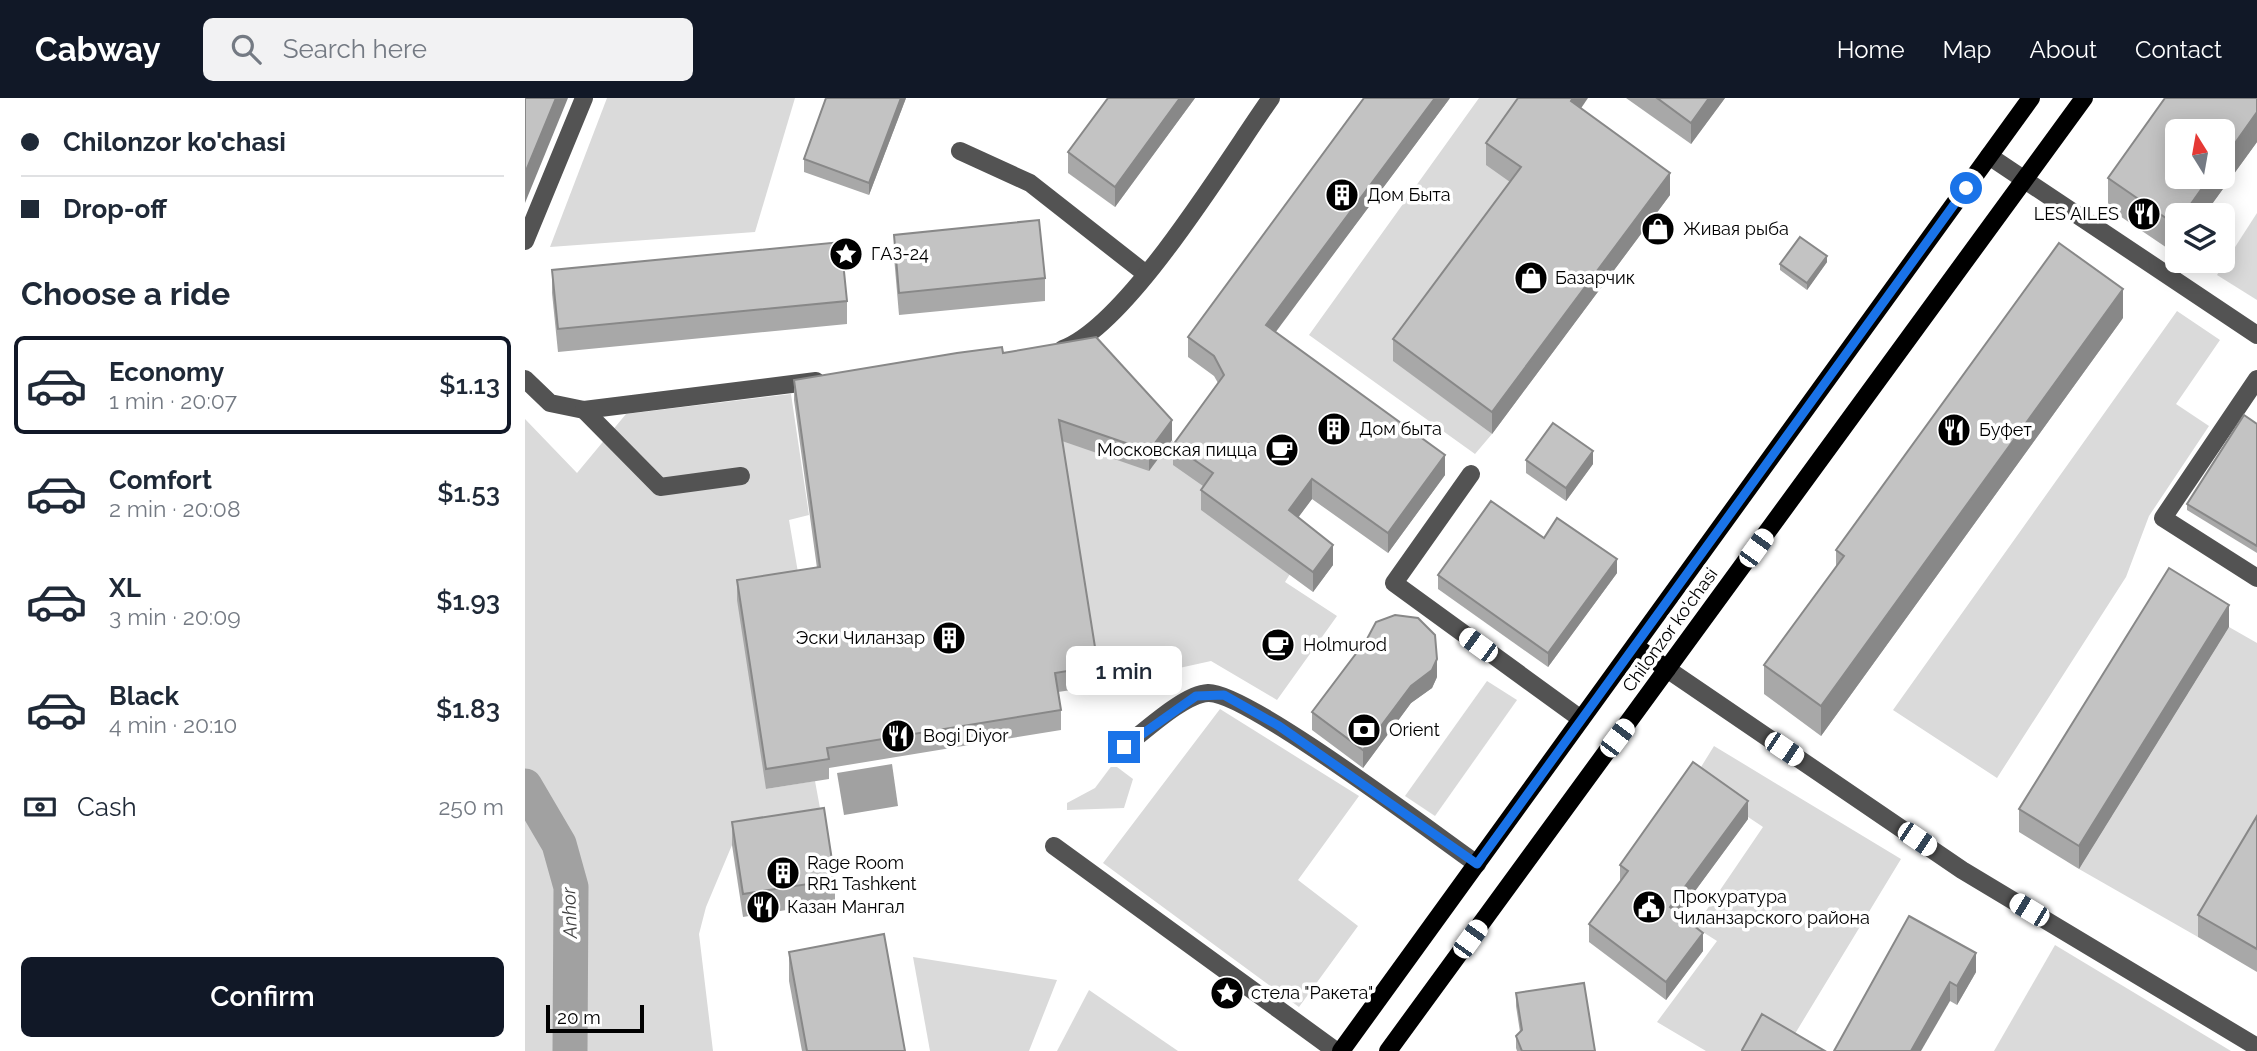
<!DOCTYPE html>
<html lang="en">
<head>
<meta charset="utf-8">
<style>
	:root { --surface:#fff; --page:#f2f2f3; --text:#1f2937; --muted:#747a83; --line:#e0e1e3; --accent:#111827 }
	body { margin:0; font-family:Raleway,sans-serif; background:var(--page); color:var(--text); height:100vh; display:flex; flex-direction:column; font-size:26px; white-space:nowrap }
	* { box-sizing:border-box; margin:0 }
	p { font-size:23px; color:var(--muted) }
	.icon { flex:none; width:38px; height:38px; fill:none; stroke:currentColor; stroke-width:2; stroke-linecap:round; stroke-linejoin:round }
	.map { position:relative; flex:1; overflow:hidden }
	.sheet { display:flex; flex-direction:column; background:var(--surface); width:525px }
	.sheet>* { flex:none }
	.hud { display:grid; align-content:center; height:154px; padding:0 21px; background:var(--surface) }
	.needle { width:46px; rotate:349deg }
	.buttons { position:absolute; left:1640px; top:21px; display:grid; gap:14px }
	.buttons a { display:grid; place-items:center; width:70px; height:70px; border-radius:10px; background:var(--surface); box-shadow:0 4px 18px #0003; font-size:35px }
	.scale { position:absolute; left:21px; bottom:18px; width:98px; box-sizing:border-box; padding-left:7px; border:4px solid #000; border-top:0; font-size:19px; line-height:24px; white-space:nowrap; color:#000; -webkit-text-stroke:5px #fff; paint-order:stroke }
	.end { position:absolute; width:32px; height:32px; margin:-16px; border:9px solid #1a73e8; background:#fff; box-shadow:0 0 0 4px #fff }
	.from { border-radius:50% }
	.bubble { position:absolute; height:49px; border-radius:10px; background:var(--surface); box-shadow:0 4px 18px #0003; font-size:23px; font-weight:600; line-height:49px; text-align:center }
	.car { position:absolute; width:21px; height:42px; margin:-21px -10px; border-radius:9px; box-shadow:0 0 5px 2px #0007; background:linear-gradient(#fff 24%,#345 0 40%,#fff 0 76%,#345 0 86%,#fff 0) }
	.hud b { display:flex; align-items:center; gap:24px; height:66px; font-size:26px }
	.hud b+b { border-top:2px solid var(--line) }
	.hud i { width:18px; height:18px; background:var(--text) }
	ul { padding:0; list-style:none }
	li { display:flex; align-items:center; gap:21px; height:98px; margin:0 14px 10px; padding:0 7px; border:4px solid transparent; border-radius:10px }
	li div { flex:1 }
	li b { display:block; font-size:26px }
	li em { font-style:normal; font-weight:600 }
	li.on { border-color:var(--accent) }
	li>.icon { width:63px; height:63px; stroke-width:1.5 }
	h2 { padding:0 21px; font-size:32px; line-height:84px }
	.pay { display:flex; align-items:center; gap:18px; height:77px; padding:0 21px; font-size:26px }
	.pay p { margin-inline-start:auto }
	.button { display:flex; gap:14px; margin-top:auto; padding:14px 21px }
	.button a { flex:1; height:80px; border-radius:10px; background:var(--accent); color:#fff; font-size:28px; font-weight:600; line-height:80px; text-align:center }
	header { display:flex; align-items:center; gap:42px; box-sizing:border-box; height:98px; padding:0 35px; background:var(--accent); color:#fff }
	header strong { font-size:33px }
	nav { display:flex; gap:38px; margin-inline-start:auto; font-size:24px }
	.search { width:490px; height:63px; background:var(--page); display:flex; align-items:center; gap:18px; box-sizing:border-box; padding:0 24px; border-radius:10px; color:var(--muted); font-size:26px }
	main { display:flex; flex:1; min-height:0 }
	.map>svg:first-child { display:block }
</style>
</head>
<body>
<header>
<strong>Cabway</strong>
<div class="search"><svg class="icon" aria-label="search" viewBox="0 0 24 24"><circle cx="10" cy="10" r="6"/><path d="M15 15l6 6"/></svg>Search here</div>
<nav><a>Home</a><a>Map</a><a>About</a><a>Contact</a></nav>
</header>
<main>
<section class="sheet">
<div class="hud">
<b><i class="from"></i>Chilonzor ko'chasi</b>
<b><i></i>Drop-off</b>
</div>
<h2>Choose a ride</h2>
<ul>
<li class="on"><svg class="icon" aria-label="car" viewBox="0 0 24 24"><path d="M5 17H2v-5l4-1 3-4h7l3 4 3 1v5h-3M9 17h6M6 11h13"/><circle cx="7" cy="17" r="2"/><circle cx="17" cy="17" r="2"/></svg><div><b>Economy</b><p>1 min · 20:07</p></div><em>$1.13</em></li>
<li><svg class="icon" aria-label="car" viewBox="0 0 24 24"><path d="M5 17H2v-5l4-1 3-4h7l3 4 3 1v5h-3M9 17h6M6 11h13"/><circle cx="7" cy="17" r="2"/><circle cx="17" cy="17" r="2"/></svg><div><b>Comfort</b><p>2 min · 20:08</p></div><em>$1.53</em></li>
<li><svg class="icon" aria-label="car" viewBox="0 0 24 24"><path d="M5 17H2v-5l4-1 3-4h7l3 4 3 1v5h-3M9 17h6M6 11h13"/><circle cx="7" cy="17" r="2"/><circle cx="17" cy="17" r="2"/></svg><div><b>XL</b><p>3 min · 20:09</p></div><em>$1.93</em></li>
<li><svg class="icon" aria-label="car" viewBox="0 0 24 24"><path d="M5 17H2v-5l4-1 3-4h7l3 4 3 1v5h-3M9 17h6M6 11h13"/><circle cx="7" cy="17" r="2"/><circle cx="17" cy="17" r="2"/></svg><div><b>Black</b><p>4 min · 20:10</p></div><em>$1.83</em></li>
</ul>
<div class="pay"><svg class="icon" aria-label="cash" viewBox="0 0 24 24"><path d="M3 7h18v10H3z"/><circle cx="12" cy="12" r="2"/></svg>Cash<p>250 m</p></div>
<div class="button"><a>Confirm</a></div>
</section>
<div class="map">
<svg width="1732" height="953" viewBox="0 0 1732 953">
	<rect width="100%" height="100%" fill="#fff"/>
	<g fill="#dadada">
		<path d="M82,0h188l-40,134 -205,15z"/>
		<path d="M954,0h55l-13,91 -128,171 99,74 -17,20 -166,-119z"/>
		<path d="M1732,115v87l-40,-25z"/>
		<path d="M1652,213l43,29 -44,64 33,22 -60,90 -23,61 -129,201 -104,-68z"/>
		<path d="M266,296l18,121 -20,5 12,70 -35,199 49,-8 9,49 -92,15 -26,62 -7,27 14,117h-188v-632l52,54 49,-59z"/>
		<path d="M534,342h113l41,53 77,81 -5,8 52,34 -60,84 -66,-39 -113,25z"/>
		<path d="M1704,529l28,16v196l-59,98 -119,-68z"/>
		<path d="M962,583l30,19 -82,116 -30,-20z"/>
		<path d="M695,611l139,87 -61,84 60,46 -59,81 -196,-144z"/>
		<path d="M1189,648l187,113 -111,183 -46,9h-38l-49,-29 60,-81 -22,-14 68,-100 -70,-47z"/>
		<path d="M588,666l20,15 -9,29 -57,2v-7l28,-15z"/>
		<path d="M1530,847l176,106h-237z"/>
		<path d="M388,859l144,23 -28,71h-99z"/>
		<path d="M564,892l89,61h-121z"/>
	</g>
	<path fill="#a1a1a1" d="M367,666l6,42 -54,9 -7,-42z"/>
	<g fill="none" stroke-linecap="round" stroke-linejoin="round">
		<path stroke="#a1a1a1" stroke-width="35" d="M0,688l34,58 12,43 -1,164"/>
		<g stroke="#535353" stroke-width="18">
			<path d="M435,53l70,32 116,91"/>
			<path d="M1464,58l268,179"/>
			<path d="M0,143l59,-143"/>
			<path d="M538,251c66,-25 164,-189 208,-251"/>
			<path d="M0,281l25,24 34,7 232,-29"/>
			<path d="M1732,281l-94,139 94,60"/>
			<path d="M59,312l76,77 81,-11"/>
			<path d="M946,376l-77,109 187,136"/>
			<path d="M1142,571l295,201 295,177"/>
			<path d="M599,649c20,-15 60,-53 84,-54 38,-2 226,141 269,171"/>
			<path d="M529,748l282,205"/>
		</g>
		<g stroke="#000" stroke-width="18">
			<path d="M1110,548l32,23"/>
			<path d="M816,953l690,-953"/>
			<path d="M863,953l696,-953"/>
		</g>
	</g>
	<g fill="#a8a8a8">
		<path d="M381,0l-37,97 -65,-23v-13z"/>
		<path d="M583,0h87l-80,109 -47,-34v-21z"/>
		<path d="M925,0l-175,234 170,143 -57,78 -76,-54 -14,18 35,48 -20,27 -112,-82v-20l2,-4 -30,-21v-20l45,-62 -4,-7 -26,-19v-20z"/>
		<path d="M1101,0h99l-34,46z"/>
		<path d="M1056,10l89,87 -178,239 -99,-73v-22l117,-157 -24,-17v-22z"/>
		<path d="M1732,44l-53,73h-27l-1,39 -68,-46v-30z"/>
		<path d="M369,137l151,43v23l-146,14 -5,-58z"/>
		<path d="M1302,164l-20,28 -27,-20v-6z"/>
		<path d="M27,172l295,31v23l-289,28 -6,-59z"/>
		<path d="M1598,220l-302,418 -57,-42v-29l72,-97v-18z"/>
		<path d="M478,255l169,87 -23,31 -87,-30 36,225v20l-40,6 3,18v20l-232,38v11l-63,10 -29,-189v-20l80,-12 -23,-168v-20z"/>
		<path d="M1732,326v129l-70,-43v-6z"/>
		<path d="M1001,362l67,4 -27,37 -40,-28z"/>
		<path d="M1019,440l73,35 -69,94 -110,-78v-14z"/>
		<path d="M1704,529l-150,242 -60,-37v-23z"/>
		<path d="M912,579l-5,11 -21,15 -48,65 -51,-38v-18z"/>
		<path d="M1732,718v156l-59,-35v-22z"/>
		<path d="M1223,721l-70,95 25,37 -37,49 -77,-58v-18l31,-42v-17z"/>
		<path d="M207,724l103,58v22l-92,15 -11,-72z"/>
		<path d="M1384,818l67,56 -19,33 -7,-4z"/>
		<path d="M264,854l116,99h-103l-13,-70z"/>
		<path d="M991,895l79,58h-78l-1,-3v-12l4,-4 -4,-26z"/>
	</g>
	<g fill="#888">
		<path d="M31,0h12l-43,105v-30z"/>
		<path d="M376,0h5l-37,97v-12z"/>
		<path d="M655,0h15l-80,109v-20z"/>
		<path d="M910,0h15l-184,247v-20z"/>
		<path d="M1048,0h15l-17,25v-22z"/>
		<path d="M1184,0h16l-34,46v-21z"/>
		<path d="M1732,14v30l-53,73h-21l27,-38h13v-17z"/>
		<path d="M1145,75v22l-178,239v-22z"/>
		<path d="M1652,125v30l-1,1v-29z"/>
		<path d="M1302,158v6l-20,28v-7z"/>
		<path d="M1598,191v29l-302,418v-30z"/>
		<path d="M647,322v20l-23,31v-20z"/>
		<path d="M1068,353v13l-27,37v-13z"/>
		<path d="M920,357v20l-57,78v-20z"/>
		<path d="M787,381v20l-23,31v-20z"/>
		<path d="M808,447v20l-20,27v-20z"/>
		<path d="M1092,461v14l-69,94v-14z"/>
		<path d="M1704,507v22l-150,242v-23z"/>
		<path d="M912,561v18l-5,11 -21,15 -48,65v-18l48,-64z"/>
		<path d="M1223,703v18l-78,106v-18z"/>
		<path d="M1178,835v18l-37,49v-18z"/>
		<path d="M1451,855v19l-19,33v-19z"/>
		<path d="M1425,884v19l-29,50h-10z"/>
	</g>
	<g fill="#c3c3c3" stroke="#888" stroke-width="2">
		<path d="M0,0h31l-31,75z"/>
		<path d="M301,0h75l-32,85 -65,-24z"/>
		<path d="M583,0h72l-65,89 -47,-35z"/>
		<path d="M839,0h71l-169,227 179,130 -57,78 -76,-54 -23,31 44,35 -20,27 -112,-82 12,-17 -40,-28 51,-70 -10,-19 -26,-19z"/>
		<path d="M993,0h55l-2,3 99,72 -178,239 -99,-73 128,-172 -35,-24z"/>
		<path d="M1132,0h52l-18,25z"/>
		<path d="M1640,0h92v14l-34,48v-29h-46v46h33l-27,38h-6l-1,10 -68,-47z"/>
		<path d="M514,122l6,58 -146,15 -5,-58z"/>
		<path d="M1275,139l27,19 -20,27 -27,-19z"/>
		<path d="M316,144l6,59 -289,28 -6,-59z"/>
		<path d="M1534,145l64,46 -302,417 -57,-41 80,-109 -8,-6z"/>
		<path d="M571,239l76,83 -23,31 -90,-31 39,246 -43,7 6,37 -234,38 2,11 -63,10 -29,-189 83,-13 -26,-187 163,-27 45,-6 1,6z"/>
		<path d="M1719,317l13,9v122l-70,-42z"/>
		<path d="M1028,325l40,28 -27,37 -40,-28z"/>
		<path d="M966,403l53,37 13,-20 60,41 -69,94 -110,-78z"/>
		<path d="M1644,470l60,37 -150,241 -60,-37z"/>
		<path d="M870,517l23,3 17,17 2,24 -5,11 -21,16 -48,64 -51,-38 55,-73 9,-17z"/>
		<path d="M1168,664l55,39 -78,106 33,26 -37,49 -77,-58 39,-53 -8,-6z"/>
		<path d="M299,710l11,72 -92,14 -11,-72z"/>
		<path d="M1732,718v133l-59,-34z"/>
		<path d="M1384,818l67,37 -19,33 -7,-4 -39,69h-77z"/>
		<path d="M359,836l21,117h-98l-18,-99z"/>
		<path d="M1059,885l11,68h-73l-6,-15 6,-6 -6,-37z"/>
		<path d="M1237,916l63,37h-83v-1z"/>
	</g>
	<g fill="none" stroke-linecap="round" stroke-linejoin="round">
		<path stroke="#1a73e8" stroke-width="9" d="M599,649l72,-51 28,-1 55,31 198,138 489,-676"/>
	</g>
	<defs>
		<symbol id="building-disc" viewBox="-11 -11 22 22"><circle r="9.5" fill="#000" stroke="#fff"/><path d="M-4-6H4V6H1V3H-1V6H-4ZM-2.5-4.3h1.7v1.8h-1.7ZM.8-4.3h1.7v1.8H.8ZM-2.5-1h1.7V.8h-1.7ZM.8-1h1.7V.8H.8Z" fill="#fff"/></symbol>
		<symbol id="restaurant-disc" viewBox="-11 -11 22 22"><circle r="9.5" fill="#000" stroke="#fff"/><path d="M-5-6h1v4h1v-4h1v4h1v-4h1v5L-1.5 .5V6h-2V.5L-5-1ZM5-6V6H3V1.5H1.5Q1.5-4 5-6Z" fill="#fff"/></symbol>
		<symbol id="shop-disc" viewBox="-11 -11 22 22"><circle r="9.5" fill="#000" stroke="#fff"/><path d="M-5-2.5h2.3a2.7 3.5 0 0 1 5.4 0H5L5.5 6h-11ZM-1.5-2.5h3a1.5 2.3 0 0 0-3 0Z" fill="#fff"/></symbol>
		<symbol id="sight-disc" viewBox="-11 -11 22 22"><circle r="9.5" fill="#000" stroke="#fff"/><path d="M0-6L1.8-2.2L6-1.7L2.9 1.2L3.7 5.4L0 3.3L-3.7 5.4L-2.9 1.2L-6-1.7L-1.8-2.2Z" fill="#fff"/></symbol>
		<symbol id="cafe-disc" viewBox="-11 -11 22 22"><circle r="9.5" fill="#000" stroke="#fff"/><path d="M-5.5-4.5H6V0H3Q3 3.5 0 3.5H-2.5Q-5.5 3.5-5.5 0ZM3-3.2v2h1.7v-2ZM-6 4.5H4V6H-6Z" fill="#fff"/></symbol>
		<symbol id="bank-disc" viewBox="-11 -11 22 22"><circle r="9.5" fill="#000" stroke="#fff"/><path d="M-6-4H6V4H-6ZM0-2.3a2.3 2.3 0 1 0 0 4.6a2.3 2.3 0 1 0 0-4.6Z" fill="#fff"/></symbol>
		<symbol id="civic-disc" viewBox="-11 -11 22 22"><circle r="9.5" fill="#000" stroke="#fff"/><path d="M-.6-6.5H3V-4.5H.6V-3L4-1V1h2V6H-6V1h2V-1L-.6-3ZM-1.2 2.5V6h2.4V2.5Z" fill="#fff"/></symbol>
	</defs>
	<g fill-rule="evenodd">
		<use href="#building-disc" x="798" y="78" width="38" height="38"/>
		<use href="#restaurant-disc" x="1600" y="97" width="38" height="38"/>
		<use href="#shop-disc" x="1114" y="112" width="38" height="38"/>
		<use href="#sight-disc" x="302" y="137" width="38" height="38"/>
		<use href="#shop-disc" x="987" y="161" width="38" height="38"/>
		<use href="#building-disc" x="790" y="312" width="38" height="38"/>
		<use href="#restaurant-disc" x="1410" y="313" width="38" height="38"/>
		<use href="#cafe-disc" x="738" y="333" width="38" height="38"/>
		<use href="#building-disc" x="405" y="521" width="38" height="38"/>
		<use href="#cafe-disc" x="734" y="528" width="38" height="38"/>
		<use href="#bank-disc" x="820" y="613" width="38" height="38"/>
		<use href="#restaurant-disc" x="354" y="619" width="38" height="38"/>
		<use href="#building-disc" x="239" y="756" width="38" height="38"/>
		<use href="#restaurant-disc" x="219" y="790" width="38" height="38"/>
		<use href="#civic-disc" x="1105" y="790" width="38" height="38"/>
		<use href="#sight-disc" x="683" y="876" width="38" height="38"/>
	</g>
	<g text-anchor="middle" stroke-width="7" stroke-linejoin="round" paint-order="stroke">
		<g font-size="18" fill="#000" stroke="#fff" text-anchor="start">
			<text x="842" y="103">Дом Быта</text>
			<text x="1594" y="122" text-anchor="end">LES AILES</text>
			<text x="1158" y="137">Живая рыба</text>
			<text x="346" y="162">ГАЗ-24</text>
			<text x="1030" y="186">Базарчик</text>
			<text x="834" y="337">Дом быта</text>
			<text x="1454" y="338">Буфет</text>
			<text x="732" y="358" text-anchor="end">Московская пицца</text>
			<text x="400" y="546" text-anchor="end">Эски Чиланзар</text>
			<text x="778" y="553">Holmurod</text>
			<text x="864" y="638">Orient</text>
			<text x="398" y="644">Bogi Diyor</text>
			<text x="282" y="771">Rage Room<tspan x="282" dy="21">RR1 Tashkent</tspan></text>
			<text x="1148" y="805">Прокуратура<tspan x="1148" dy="21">Чиланзарского района</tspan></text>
			<text x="262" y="815">Казан Мангал</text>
			<text x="726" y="901">стела "Ракета"</text>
		</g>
		<g font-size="18" fill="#000" stroke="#fff">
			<text transform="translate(1145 532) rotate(-54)" y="6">Chilonzor ko'chasi</text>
		</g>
		<g font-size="19" font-style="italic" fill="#424242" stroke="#fff">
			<text transform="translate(44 815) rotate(-92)" y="7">Anhor</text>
		</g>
	</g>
</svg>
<div class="buttons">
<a><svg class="needle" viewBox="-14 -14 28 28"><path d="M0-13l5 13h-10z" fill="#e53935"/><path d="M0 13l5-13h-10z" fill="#747a83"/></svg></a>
<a><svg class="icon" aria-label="layers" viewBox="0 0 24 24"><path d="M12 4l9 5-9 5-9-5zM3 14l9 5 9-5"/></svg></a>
</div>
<div class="scale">20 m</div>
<i class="end from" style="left:1441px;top:90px"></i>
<i class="end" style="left:599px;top:649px"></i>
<div class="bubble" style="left:541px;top:548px;width:116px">1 min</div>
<i class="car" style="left:1231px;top:450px;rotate:36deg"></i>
<i class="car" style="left:953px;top:547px;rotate:306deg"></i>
<i class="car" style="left:1092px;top:640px;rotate:37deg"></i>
<i class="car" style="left:1259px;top:651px;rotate:124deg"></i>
<i class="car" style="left:1392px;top:741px;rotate:124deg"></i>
<i class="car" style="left:1504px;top:812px;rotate:301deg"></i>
<i class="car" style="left:945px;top:841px;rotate:36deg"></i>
</div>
</main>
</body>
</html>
